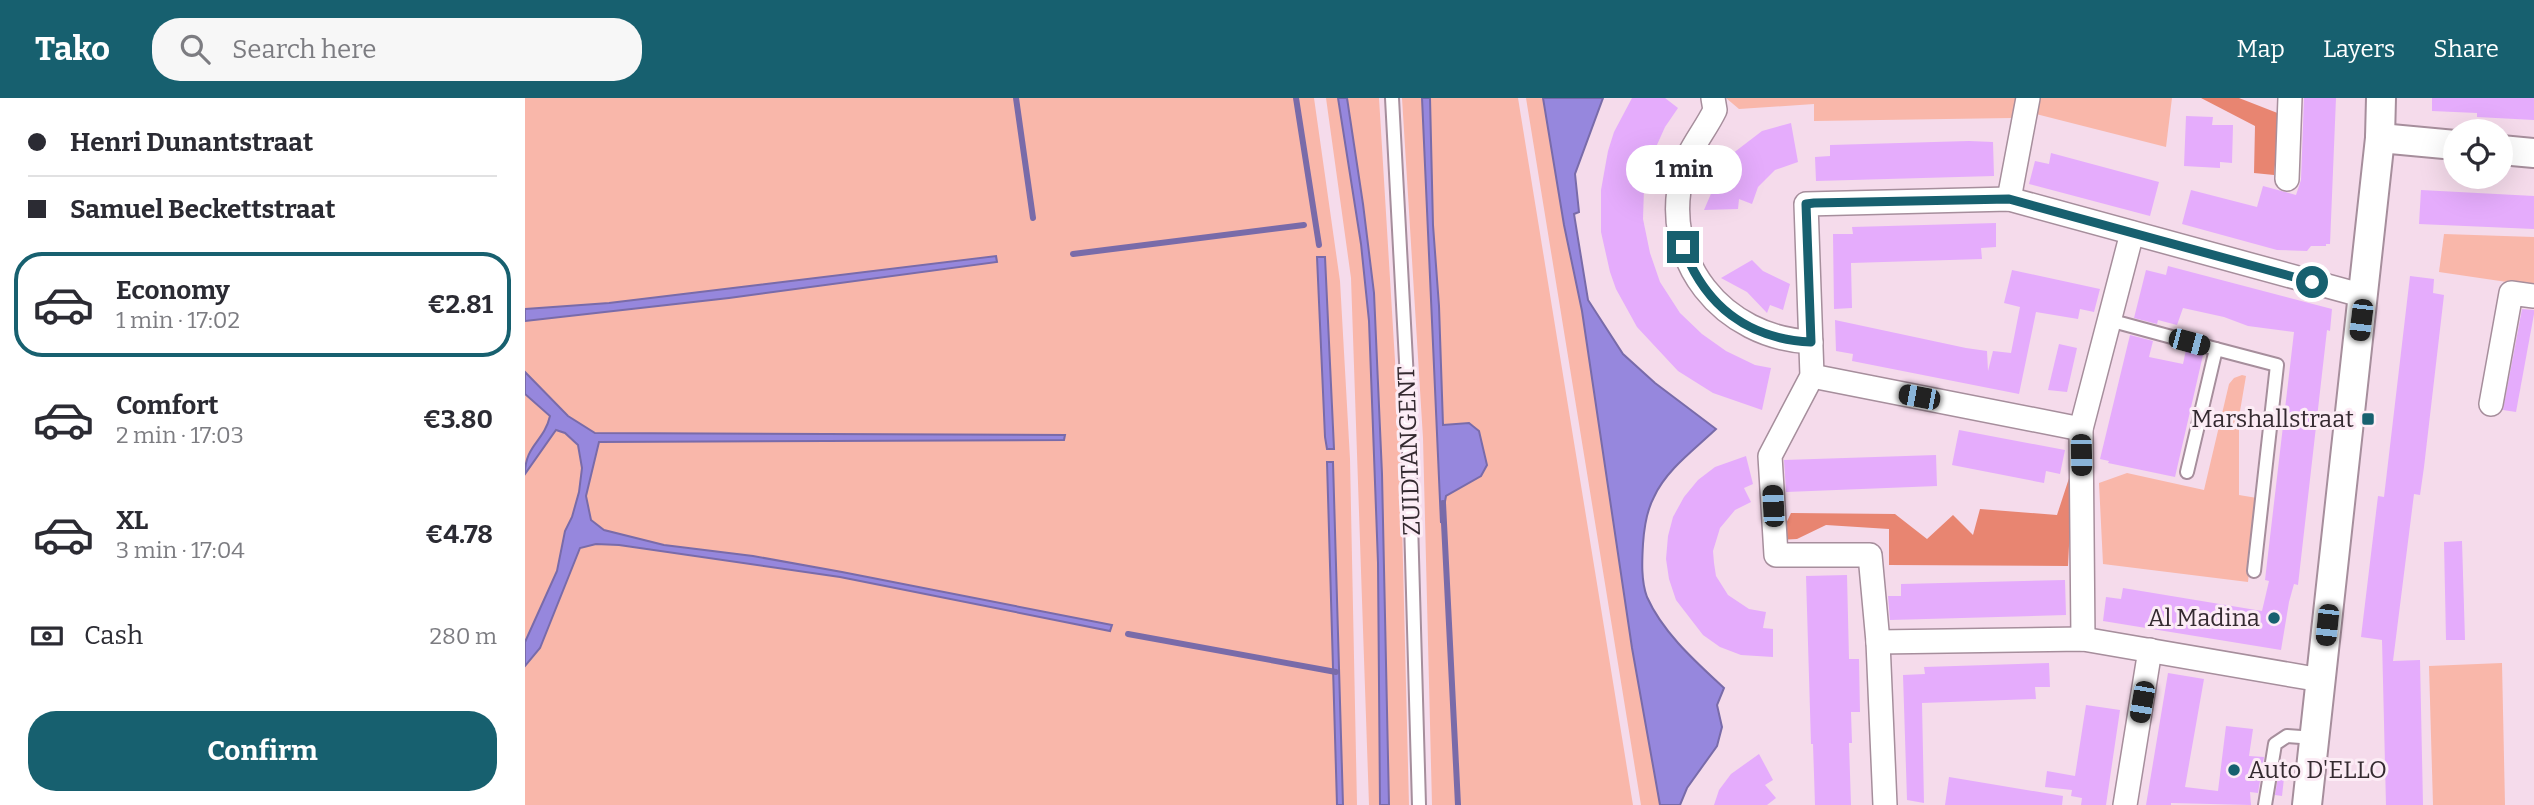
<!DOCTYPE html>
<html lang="en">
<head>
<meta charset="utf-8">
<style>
	:root { --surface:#fff; --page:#f7f7f7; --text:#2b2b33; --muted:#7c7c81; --line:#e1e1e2; --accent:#17606f }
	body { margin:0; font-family:Bitter,serif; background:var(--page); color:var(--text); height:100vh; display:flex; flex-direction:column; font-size:26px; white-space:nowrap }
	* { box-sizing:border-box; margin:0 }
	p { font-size:23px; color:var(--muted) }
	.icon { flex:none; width:38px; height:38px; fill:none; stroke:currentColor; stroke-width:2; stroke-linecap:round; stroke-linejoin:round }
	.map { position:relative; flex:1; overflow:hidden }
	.drawer { display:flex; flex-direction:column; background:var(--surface); width:525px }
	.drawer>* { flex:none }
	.hud { display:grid; align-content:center; height:154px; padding:0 28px; background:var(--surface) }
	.controls { position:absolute; left:1918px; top:21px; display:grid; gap:14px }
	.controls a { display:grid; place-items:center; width:70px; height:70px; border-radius:50%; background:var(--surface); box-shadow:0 7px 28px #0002; font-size:35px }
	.end { position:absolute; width:32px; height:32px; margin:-16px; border:9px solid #17606f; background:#fff; box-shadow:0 0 0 4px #fff }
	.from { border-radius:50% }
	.bubble { position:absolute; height:49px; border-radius:24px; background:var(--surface); box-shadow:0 7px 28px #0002; font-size:23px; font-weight:700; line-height:49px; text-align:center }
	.car { position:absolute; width:21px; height:42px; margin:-21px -10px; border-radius:9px; box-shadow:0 0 5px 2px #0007; background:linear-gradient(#222 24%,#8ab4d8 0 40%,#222 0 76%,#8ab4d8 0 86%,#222 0) }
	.hud b { display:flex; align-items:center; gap:24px; height:66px; font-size:26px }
	.hud b+b { border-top:2px solid var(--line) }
	.hud i { width:18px; height:18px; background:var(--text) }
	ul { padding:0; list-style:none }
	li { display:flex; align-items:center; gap:21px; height:105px; margin:0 14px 10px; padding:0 14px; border:4px solid transparent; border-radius:28px }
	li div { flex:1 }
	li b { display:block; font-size:26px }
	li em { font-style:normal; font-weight:700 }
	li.current { border-color:var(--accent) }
	li>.icon { width:63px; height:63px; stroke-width:1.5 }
	.pay { display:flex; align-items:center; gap:18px; height:77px; padding:0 28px; font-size:26px }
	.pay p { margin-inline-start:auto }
	.cta { display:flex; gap:14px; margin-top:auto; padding:14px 28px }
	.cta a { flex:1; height:80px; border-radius:28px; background:var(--accent); color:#fff; font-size:28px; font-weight:700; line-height:80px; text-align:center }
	header { display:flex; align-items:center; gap:42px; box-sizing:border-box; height:98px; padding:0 35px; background:var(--accent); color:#fff }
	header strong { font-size:33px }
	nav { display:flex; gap:38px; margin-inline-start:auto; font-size:24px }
	.search { width:490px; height:63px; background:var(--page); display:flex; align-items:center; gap:18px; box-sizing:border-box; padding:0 24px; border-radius:28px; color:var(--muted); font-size:26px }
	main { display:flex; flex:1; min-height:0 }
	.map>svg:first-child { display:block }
</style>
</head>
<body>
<header>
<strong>Tako</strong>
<div class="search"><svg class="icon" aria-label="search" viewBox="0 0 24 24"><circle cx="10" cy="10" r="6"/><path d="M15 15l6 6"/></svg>Search here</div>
<nav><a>Map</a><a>Layers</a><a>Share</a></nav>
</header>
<main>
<section class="drawer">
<div class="hud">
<b><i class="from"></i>Henri Dunantstraat</b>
<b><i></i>Samuel Beckettstraat</b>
</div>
<ul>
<li class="current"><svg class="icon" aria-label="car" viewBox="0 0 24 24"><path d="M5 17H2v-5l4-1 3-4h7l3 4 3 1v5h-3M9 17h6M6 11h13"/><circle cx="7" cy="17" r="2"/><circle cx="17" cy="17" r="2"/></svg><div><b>Economy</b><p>1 min · 17:02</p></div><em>€2.81</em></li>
<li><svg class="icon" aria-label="car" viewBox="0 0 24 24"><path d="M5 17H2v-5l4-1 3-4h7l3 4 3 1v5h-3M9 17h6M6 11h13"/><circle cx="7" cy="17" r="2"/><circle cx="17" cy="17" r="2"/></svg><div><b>Comfort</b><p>2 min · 17:03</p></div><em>€3.80</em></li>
<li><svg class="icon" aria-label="car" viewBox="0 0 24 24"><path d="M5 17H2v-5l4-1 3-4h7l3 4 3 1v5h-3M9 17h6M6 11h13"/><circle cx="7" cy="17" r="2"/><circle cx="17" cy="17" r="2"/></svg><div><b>XL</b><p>3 min · 17:04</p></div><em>€4.78</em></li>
</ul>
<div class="pay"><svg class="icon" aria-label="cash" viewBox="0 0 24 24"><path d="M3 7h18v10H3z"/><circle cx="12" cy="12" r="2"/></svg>Cash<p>280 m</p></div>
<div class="cta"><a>Confirm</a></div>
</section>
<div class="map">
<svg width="2009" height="707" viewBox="0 0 2009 707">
	<rect width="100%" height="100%" fill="#f5dbeb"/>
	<g fill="#f9b7aa" fill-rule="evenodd">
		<path d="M0,0h789l26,183 10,178 7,346h-14l-10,-343h-6l10,343h-812zM792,160h8l9,180v10l-7,1zM54,394v28l25,10 56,14h-64l-16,4 -15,-17 7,-14z"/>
		<path d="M801,0h12l23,146 8,77 9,242 2,242h-11l-18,-527z"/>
		<path d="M822,0h32l21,345 9,362h-20l-7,-331 -8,-181 -11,-89z"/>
		<path d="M877,0h20l19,421 5,-23 -7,-190 -6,-81 -3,-127h88l115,707h-201l-9,-367z"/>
		<path d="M1001,0h17l21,127 18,86 50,337 28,157h-19z"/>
		<path d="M1201,0h291l-5,20 -198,3v-17l-75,5z"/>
		<path d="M1515,0h132l-6,49 -130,-33z"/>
		<path d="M1919,136l90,3v49l-95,-14z"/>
		<path d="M1717,277l4,1 -7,41v78l18,3 -9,84 -145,-18 -4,-81 28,-10 77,17 25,-106 5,-6z"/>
		<path d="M1977,565l3,142h-72l-4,-139z"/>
	</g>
	<g fill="#e88571">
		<path d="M1676,0h38l41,16 -6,61 -20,-2 1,-47z"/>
		<path d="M1548,368l-5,100 -179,-1v-36l-63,-4 -29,14 -19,1 13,-27 104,1 32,25 26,-24 20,20 7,-26 77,6z"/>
	</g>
	<g fill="#9687dd" stroke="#796ba9" stroke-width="2">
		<path d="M813,0h9l16,106 11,89 8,181 7,331h-9l-2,-242 -9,-242 -8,-77z"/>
		<path d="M897,0h8l3,127 6,81 4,119 26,-2 10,8 8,34 -6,11 -35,20 -5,27z"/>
		<path d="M1018,0h60l-28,76 4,38 -5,2 14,86 35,54 32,29 61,46c-21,20 -50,41 -62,68 -7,13 -10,32 -11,47 -1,17 -2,37 4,53 16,36 49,65 77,91l-7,17 5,22 -5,19 -30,42 -7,17h-20l-28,-157 -50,-337 -18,-86z"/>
		<path d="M471,158l1,6 -268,36 -204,23v-12l84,-6z"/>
		<path d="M792,159h8l9,192h-7l-2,-12z"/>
		<path d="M0,274l43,44 27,17 470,2 -1,5 -465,2 -13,54 5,24 13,10 60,15 89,11 89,16 270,53 -2,6 -270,-54 -221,-32 -23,-1 -16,4 -40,100 -15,18v-24l32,-71 8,-40 7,-14 7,-25 3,-24 -4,-23 -13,-12 -9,-3 -31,44c0,-29 19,-32 25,-58l-25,-22z"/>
		<path d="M802,364h6l10,343h-6z"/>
	</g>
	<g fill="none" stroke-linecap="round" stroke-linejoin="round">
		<g stroke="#796ba9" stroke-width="6">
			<path d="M491,0l17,120"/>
			<path d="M771,0l23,147"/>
			<path d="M548,156l231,-29"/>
			<path d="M918,405l15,302"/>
			<path d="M603,536l208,38"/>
		</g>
	</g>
	<g fill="#e5acfc">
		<path d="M1107,0h33l13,10 -13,19 -13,29 -8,32 -1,31 7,34 10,29 20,31 22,21 24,17 29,14 16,3 -9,42 -49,-17 -35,-22 -41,-44 -21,-38 -6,-17 -9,-40v-42l7,-39 6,-19z"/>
		<path d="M1779,0h32l-6,146h-4v2h-15l-4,5 -30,-1 -95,-26 9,-34 66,17 6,-21 33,9 5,-15z"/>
		<path d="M1907,0h102v22l-57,-3v-4l-45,-2z"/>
		<path d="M1661,18l27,1 -1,8h21l-1,38 -12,-1v6l-36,-2z"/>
		<path d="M1266,25l7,39 -23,8 -17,17 -6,17 -13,-5 -1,10 -34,1 15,-35 13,-21 30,-23z"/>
		<path d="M1444,43l24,1 1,34 -178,5 -1,-24 15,-1v-11z"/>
		<path d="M1526,55l108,29 -9,34 -121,-32 6,-23 14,3z"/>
		<path d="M1896,92l113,6v33l-115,-5z"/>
		<path d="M1471,125v24l-15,1 1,11 -131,4 1,45 -18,1 -1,-75h20l-1,-7z"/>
		<path d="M1227,162l11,11 27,13 -7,26 -13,-5 -3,8 -20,-21 -26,-14z"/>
		<path d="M1643,168l164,43 -2,22 -3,-1 -29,255 -4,-1 -5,18 -8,48 -178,-29 3,-24 15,2 2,-11 139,23 7,-30 -4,-1 29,-248 -46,-6 -24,-9 -41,-9 -6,17 -19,-5 -1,4 -23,-6 12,-48 20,5z"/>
		<path d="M1487,172l88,19 -6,23 -14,-3 -2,10 -42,-7 -17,82 -167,-33 1,-7 -17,-3 -1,-31 131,28 21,3 1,20 5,-20 18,2 9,-46 -16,-4z"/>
		<path d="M1885,178l24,3 -1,14 11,2 -20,172 -4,28 -6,-1 -21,167 27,-1 3,145h-37l-4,-165 -21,-3 17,-141 6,1z"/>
		<path d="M1997,211l12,1v4l-18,98 -13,-2z"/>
		<path d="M1605,237l23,6 -4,16 34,7 3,-14 17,5 -28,122 -67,-14 1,-2 -9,-2z"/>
		<path d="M1534,246l18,4 -10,44 -19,-2z"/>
		<path d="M1434,332l106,20 -5,24 -14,-3 -2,12 -92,-18z"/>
		<path d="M1411,357l1,31 -151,6 -2,-32z"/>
		<path d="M1221,358l7,28 -9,4 7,14 -16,8 -15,18 -7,23 1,12 2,13 12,19 21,14 17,3 -3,16 10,1v28l-32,-2 -21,-8 -17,-12 -27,-35 -7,-21 -3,-20 2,-23 5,-19 11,-20 14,-17 17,-13z"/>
		<path d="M1937,443l3,99h-19l-2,-98z"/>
		<path d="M1322,477l2,84h10l1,53h-9l1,31h-3l2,62h-36l-2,-61h-2l-5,-168z"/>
		<path d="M1540,482l1,35 -176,5 -2,-24h13v-12z"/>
		<path d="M1524,565l1,24h-15l1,12 -114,4 2,100 -17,-3 -4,-125 22,-1 -1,-7z"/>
		<path d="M1643,575l36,6 -19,108 33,4 8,-65 27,3 -4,27 15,1 -6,36 -8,-1 1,13 -80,-2v2h-25z"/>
		<path d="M1561,607l34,5 -14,95h-25l1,-7 -11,-2 1,-6 -27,-3 2,-16 28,5z"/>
		<path d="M1234,656l14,26 -8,5 11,13 -9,7h-53l5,-15 12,-16z"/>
		<path d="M1756,661l5,1 -4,36 -7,-1z"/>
		<path d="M1424,679l114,19 -1,9h-117z"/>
	</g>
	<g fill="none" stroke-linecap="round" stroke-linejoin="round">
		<defs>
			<g id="service">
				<path d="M867,0l15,282 12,425"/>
				<path d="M1584,222l107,29"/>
				<path d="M1662,374l29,-123 61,16 -23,206"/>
				<path d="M1740,707l10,-61 12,-8 28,2"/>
			</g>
			<g id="minor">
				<path d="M1188,0l2,12c-10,21 -26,38 -32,61 -25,89 40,167 128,171"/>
				<path d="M1762,81l3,-81"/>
				<path d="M1484,101l19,-101"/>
				<path d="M1287,278l269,53"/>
				<path d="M1966,306l20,-111 23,3"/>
				<path d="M1558,541l-2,-210 51,-196"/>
				<path d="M1353,544l205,-3 238,41"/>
				<path d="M1360,707l-7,-163 -8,-87h-94l-6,-99 42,-80 -6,-172 203,-5 355,97"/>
				<path d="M1600,707l25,-155"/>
			</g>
			<g id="tertiary">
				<path d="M1855,40l75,7"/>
				<path d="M1976,52l33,3"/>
				<path d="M1782,707l73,-667 1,-40"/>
			</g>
		</defs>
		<use href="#service" stroke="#a68e9c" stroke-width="16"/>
		<use href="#minor" stroke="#a68e9c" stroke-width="26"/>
		<use href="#tertiary" stroke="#a68e9c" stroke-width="32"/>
		<use href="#service" stroke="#fff" stroke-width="12"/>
		<use href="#minor" stroke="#fff" stroke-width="23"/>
		<use href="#tertiary" stroke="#fff" stroke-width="28"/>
	</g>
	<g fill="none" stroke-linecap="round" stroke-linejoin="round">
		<path stroke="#17606f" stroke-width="9" d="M1158,149c22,59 65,92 128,95l-5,-138 8,-1 195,-4 303,83"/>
	</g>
	<g fill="#17606f" stroke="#fcecf5" stroke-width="2.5">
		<rect x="1836" y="314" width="14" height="14" rx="3.5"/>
		<circle cx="1749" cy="520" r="7"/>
		<circle cx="1709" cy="672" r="7"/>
	</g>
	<g text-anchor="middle" stroke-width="6" stroke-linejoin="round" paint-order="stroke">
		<g font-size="24" fill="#342a30" stroke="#fcecf5" text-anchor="end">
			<text x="1829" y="329">Marshallstraat</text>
			<text x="1735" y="528">Al Madina</text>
			<text x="1723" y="680" text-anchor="start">Auto D'ELLO</text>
		</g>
		<g font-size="24" fill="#342a30" stroke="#fcecf5">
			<text transform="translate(884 353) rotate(-92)" y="8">ZUIDTANGENT</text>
		</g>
	</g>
</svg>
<div class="controls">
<a><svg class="icon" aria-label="locate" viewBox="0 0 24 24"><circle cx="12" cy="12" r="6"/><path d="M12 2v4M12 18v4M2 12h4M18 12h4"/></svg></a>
</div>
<i class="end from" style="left:1787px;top:184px"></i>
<i class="end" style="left:1158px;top:149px"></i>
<div class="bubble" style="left:1101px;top:47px;width:116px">1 min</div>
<i class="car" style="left:1836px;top:222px;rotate:187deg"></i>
<i class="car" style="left:1664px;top:244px;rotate:105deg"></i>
<i class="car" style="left:1394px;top:299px;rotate:281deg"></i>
<i class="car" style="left:1556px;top:357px;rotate:179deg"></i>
<i class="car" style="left:1248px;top:408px;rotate:357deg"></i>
<i class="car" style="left:1802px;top:527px;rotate:186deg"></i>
<i class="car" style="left:1617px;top:604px;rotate:190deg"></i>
</div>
</main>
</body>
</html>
